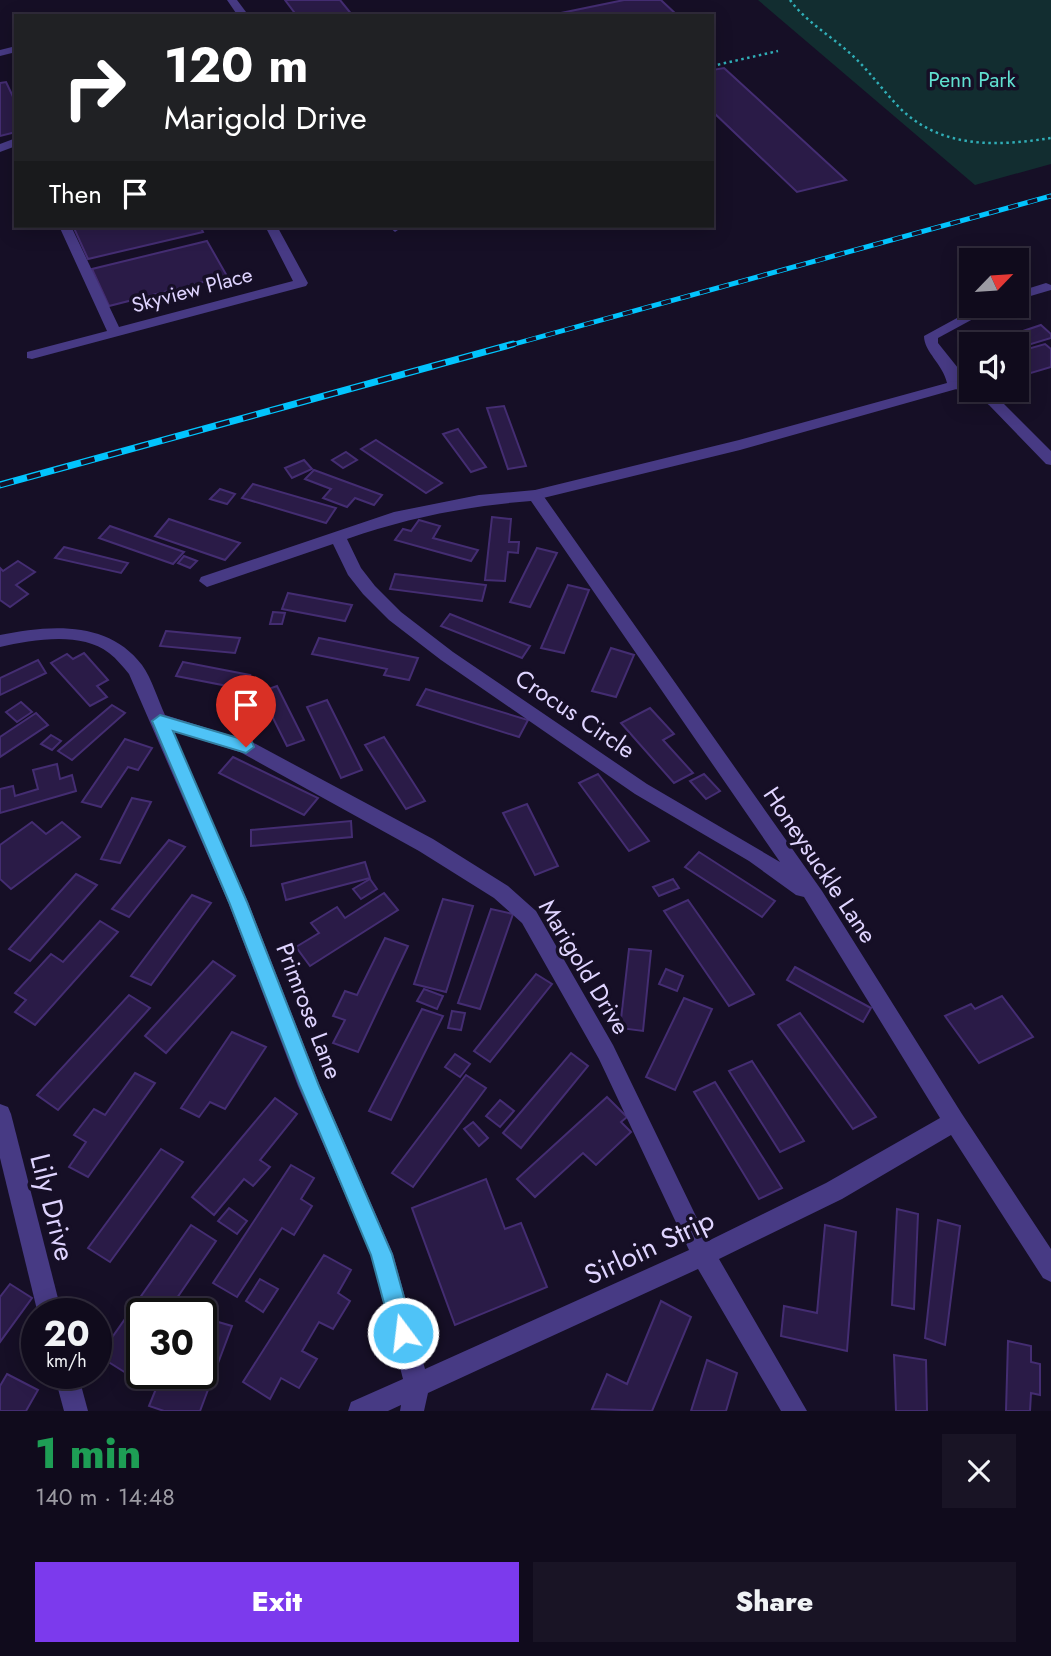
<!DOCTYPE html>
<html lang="en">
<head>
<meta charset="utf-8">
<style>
  :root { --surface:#100b1c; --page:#191425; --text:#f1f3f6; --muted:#9c9ba3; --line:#302b3b; --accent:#7c3aed }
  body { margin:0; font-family:Jost,sans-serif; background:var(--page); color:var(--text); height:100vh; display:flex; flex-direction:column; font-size:26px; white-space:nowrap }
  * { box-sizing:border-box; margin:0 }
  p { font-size:23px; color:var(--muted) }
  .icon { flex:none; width:38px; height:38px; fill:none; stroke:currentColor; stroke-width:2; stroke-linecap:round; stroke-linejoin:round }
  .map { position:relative; height:1411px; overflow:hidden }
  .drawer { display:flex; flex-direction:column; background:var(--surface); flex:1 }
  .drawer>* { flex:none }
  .banner { position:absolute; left:14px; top:14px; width:700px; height:214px; border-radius:0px; box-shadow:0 4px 18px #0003,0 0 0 2px var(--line); background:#202124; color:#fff; overflow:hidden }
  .needle { width:46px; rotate:65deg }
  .tools { position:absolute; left:959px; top:248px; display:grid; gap:14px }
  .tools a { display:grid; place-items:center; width:70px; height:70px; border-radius:0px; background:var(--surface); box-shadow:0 4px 18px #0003,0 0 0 2px var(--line); font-size:35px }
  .speed { position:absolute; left:21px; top:1298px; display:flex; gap:14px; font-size:35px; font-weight:700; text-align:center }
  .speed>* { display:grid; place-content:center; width:91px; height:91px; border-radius:50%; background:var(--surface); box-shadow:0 4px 18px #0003,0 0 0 2px var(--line); line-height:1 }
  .speed small { font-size:18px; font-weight:400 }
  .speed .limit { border:4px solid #111; border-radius:10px; background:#fff; color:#111 }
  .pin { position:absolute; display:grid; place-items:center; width:60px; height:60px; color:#fff; margin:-72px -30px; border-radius:50% 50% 50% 0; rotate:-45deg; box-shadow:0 0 7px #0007 }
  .pin .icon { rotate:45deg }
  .me { position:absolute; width:77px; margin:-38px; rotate:345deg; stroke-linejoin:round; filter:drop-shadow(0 0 5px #0008) }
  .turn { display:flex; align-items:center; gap:24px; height:147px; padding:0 35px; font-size:32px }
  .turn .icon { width:91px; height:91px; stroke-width:2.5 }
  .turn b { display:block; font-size:49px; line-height:60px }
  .then { display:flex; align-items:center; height:66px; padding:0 35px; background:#0003; gap:14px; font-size:26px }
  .round { display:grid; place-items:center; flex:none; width:74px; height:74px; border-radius:0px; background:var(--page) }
  .head { display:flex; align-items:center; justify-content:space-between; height:119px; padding:0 35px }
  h1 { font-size:42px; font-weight:800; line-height:52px; color:#1e9e55 }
  .primary-button { display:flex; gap:14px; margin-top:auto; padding:14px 35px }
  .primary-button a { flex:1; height:80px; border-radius:0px; background:var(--accent); color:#fff; font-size:28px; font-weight:800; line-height:80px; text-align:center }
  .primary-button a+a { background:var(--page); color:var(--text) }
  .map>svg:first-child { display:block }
</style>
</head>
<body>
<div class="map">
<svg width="1051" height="1411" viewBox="0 0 1051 1411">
  <rect width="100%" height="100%" fill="#160f26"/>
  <path fill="#122d30" d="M758,0H1051V164L975,185Z"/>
  <g fill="#2a1b47" stroke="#442d72" stroke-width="2">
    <path d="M285,0H340L353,16H297Z"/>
    <path d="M624,0H661L677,15L556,14Z"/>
    <path d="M724,68L846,180L797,192L712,111V70Z"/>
    <path d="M6,82L16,103V132L0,136V83Z"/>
    <path d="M73,226H200L203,232L88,259Z"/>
    <path d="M207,241L227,276L109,306L92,269Z"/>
    <path d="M1041,325L1051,334V338L1028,345L1014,334Z"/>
    <path d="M1045,344L1051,349V367L1031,373L1017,360V352Z"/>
    <path d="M504,406L526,466L508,469L487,408Z"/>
    <path d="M458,429L486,467L471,472L443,434Z"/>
    <path d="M376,440L442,483L426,493L361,449Z"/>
    <path d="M346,452L357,460L343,468L332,460Z"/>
    <path d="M304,460L312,469L292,478L285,468Z"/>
    <path d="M314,470L382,495L374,505L355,498L347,507L323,498L331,489L305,479Z"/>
    <path d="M253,484L336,508L326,523L242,498Z"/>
    <path d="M220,489L235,494L227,504L210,499Z"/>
    <path d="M492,517L511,519L509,542H519L518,553L508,552L505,581L485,580Z"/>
    <path d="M169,519L240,543L225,560L155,536Z"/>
    <path d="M419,520L440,526L433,538L478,550L471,561L395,540L403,529L411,531Z"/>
    <path d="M110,526L184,552L173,564L99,538Z"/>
    <path d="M64,547L128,563L121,573L55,558Z"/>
    <path d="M537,548L557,553L530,607L510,602Z"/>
    <path d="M184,556L197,561L190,568L178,563Z"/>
    <path d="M18,561L35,572L16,585L28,594L10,607L0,600V568L3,571Z"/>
    <path d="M395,574L486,585L482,601L390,589Z"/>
    <path d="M568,585L589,590L564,653L541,648Z"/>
    <path d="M288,593L352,605L345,621L282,609Z"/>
    <path d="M273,612L285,613L282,624H270Z"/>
    <path d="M450,614L530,646L522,658L441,626Z"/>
    <path d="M166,631L240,638L235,653L160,646Z"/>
    <path d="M319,638L418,658L409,680L384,675L387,669L312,654Z"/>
    <path d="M611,648L634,655L616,697L592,691Z"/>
    <path d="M84,653L108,680L97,686L107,697L90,706L51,663L67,654L73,659Z"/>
    <path d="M38,660L46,673L0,695V678Z"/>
    <path d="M183,662L250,675L243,689L176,676Z"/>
    <path d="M277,686L304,740L287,746L260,692Z"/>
    <path d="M426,689L528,720L519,737L417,705Z"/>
    <path d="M327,700L362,770L341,778L307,707Z"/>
    <path d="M21,702L32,712L17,722L6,712Z"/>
    <path d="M112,705L125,713L72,760L58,751Z"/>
    <path d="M650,708L674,734L663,740L693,773L674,783L621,723Z"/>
    <path d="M36,713L48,725L0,757V737Z"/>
    <path d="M51,735L61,741L52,750L41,744Z"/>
    <path d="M384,737L425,801L406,809L365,745Z"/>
    <path d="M125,739L152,748L138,770L128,767L101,807L82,802Z"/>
    <path d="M233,757L318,798L304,815L219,773Z"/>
    <path d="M57,764L60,779L72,775L76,791L0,813V789L13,786L15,796L38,789L33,770Z"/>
    <path d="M598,774L649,841L629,851L579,783Z"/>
    <path d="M704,774L720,791L706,799L690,781Z"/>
    <path d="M132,798L151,802L120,863L101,859Z"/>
    <path d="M527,804L558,866L535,875L503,813Z"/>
    <path d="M351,821L352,837L251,846V830Z"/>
    <path d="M32,822L46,834L62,822L80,837L11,889L0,879V845Z"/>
    <path d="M169,840L185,847L129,917L112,909Z"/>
    <path d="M699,852L775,901L762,917L685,867Z"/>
    <path d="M365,862L370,878L286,900L282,884Z"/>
    <path d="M76,874L97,885L30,961L9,949Z"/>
    <path d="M370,879L377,889L361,899L353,889Z"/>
    <path d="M673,879L679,888L659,896L653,887Z"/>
    <path d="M384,893L398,910L310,966L296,947L319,933L311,923L337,907L345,918Z"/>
    <path d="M192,895L211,903L151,985L131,976Z"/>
    <path d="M443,899L473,906L446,992L414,984Z"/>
    <path d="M688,900L754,994L729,1006L664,911Z"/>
    <path d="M491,909L513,914L480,1009L458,1003Z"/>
    <path d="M100,921L118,932L35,1025L15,1012L26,1000L15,993L51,954L63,962Z"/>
    <path d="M385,938L408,946L358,1052L333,1043L345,1020L333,1016L345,991L357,995Z"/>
    <path d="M629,949L651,951L643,1031L620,1028Z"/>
    <path d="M213,961L235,976L166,1053L145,1036Z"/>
    <path d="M795,967L871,1008L863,1022L787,980Z"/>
    <path d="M666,969L683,976L677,991L659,984Z"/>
    <path d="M536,974L552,984L490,1062L474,1051Z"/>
    <path d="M424,989L443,996L437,1009L417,1001Z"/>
    <path d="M129,995L150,1008L58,1110L37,1095Z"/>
    <path d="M1002,996L1033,1037L979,1063L945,1016L971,1004L975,1009Z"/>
    <path d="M684,998L712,1009L675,1090L646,1077Z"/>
    <path d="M422,1009L443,1016L391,1120L369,1111Z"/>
    <path d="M452,1011L465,1013L461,1030L448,1028Z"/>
    <path d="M800,1013L876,1117L853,1129L778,1025Z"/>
    <path d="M232,1032L266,1047L225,1109L210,1102L199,1117L181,1108Z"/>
    <path d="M571,1053L588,1066L521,1148L503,1133Z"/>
    <path d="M455,1054L470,1064L460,1077L445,1067Z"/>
    <path d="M752,1061L804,1141L780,1152L729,1071Z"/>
    <path d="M135,1073L155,1083L88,1177L69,1167L86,1142L74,1135L94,1109L105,1115Z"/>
    <path d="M466,1075L486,1088L413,1187L392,1173Z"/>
    <path d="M715,1082L782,1188L759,1199L694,1092Z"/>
    <path d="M607,1097L627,1117L621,1122L631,1132L596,1165L583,1153L535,1197L517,1179Z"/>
    <path d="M275,1098L297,1114L260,1160L270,1167L253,1186L244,1179L214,1215L192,1197Z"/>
    <path d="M500,1100L514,1111L500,1127L486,1116Z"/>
    <path d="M473,1122L488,1138L479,1146L464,1129Z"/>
    <path d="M161,1149L183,1162L110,1262L88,1248Z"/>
    <path d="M291,1165L314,1178L301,1199L312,1206L294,1235L282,1228L237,1297L213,1283Z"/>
    <path d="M486,1179L505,1229L521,1223L547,1287L455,1325L412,1208Z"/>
    <path d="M229,1208L247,1221L237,1234L218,1221Z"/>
    <path d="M897,1209L918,1214L914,1309L892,1305Z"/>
    <path d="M938,1220L960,1226L945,1345L925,1338Z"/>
    <path d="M191,1225L216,1241L166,1314H142V1350L126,1373L99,1356Z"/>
    <path d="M825,1225L856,1232L847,1351L781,1336L784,1306L817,1313Z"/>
    <path d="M324,1255L351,1270L338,1293L350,1301L333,1329L319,1322L302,1351L317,1359L299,1388L281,1378L270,1399L243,1382Z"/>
    <path d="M260,1279L278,1289L263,1312L246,1301Z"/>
    <path d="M10,1284L32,1298L0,1342V1297Z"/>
    <path d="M661,1301L691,1317L652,1411L592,1409L607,1374L627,1384Z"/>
    <path d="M201,1317L232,1326L200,1411H164L149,1406L162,1374H201Z"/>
    <path d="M1008,1341L1031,1346V1362L1040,1364V1395L1031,1393L1030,1411H1006Z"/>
    <path d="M894,1355L926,1360L927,1411H896Z"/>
    <path d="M707,1360L737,1373L726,1411H691Z"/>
    <path d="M7,1374L38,1390L26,1411H0V1386Z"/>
  </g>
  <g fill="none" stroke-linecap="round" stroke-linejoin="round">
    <g stroke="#30aeb7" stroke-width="2.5" stroke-dasharray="2.5 3.5" stroke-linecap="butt">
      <path d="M790,0C807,23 833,37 854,57C872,74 886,95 904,112C945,149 1000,146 1051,138"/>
      <path d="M712,66L778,51"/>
    </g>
    <g fill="#473a84" fill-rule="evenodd">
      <path d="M227,0H237L249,16H238Z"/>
      <path d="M16,46V52L0,56V50Z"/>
      <path d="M16,138V146L0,152V144Z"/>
      <path d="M59,226H71L119,327L293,281L265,226H277L308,283L306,286L32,359L27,358V352L107,331Z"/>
      <path d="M388,226H400L401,228L395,232Z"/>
      <path d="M1046,283L1051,285V290L1017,300V292Z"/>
      <path d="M979,306H997L938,338V343L958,368L962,385L960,388L740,450L535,500L527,495L535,490L739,440L947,383C943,364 924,352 924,336Z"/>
    </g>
    <g fill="#473a84" fill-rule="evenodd">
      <path d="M955,381L971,384V390H986L999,399L1051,451V465L1046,464L989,405L970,392L950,388V382Z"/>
      <path d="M535,490L540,491L822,891L962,1114L1051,1249V1282L1043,1278L951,1135L842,1199L719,1259L807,1411H781L698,1269L428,1393L424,1411H400L401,1405L388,1411H348L351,1402L403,1379L371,1255L298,1086L228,902L129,674C123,667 117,659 109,653C80,631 33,640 0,647V635C49,625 108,620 142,665C152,679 158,700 165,715L252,742L433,839L508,886L536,911L613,1045L708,1241L826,1183L940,1118L804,897L796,895L749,861L635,794L441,660L389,620L363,594L348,575L333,544L207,587L199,581L201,577L394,512L479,495ZM531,501L780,862L647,784L453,652L401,612L375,586L361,568L347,539C407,518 467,506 531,501ZM172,731L240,752L419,851L494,898L522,923L599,1059L689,1250L425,1369L393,1254L320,1086L248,902Z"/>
      <path d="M0,1104L8,1107L11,1114L62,1314H38L0,1158Z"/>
      <path d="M54,1374H78L88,1411H64Z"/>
    </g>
    <g stroke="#02c4fd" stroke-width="5">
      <path id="rail-far1" d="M507,346L1051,196"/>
    </g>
    <g stroke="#02c4fd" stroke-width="7">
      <path id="rail" d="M0,485L513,344"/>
    </g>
    <use href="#rail-far1" stroke="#160f26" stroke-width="3.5" stroke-dasharray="10" stroke-linecap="butt"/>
    <use href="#rail" stroke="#160f26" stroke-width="4.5" stroke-dasharray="14" stroke-linecap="butt"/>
  </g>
  <path fill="#4fc3f7" stroke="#337fa1" stroke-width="2" d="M160,715L252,742L254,747L246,753L173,731L247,902L319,1086L392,1254L414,1333L411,1341L403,1344L396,1341L392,1333L371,1255L300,1086L229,902L152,721Z"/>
  <g text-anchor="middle" stroke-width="7" stroke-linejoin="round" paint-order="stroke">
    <g font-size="21" fill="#60dfd0" stroke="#160f26">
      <text x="972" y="87">Penn Park</text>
    </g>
    <g font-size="21" fill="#dfd4ff" stroke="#160f26">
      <text transform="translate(192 290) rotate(-15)" y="7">Skyview Place</text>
    </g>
    <g font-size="24" fill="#dfd4ff" stroke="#160f26">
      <text transform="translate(575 714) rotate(34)" y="8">Crocus Circle</text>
      <text transform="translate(820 865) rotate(56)" y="8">Honeysuckle Lane</text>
      <text transform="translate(584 967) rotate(59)" y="8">Marigold Drive</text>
      <text transform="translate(309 1011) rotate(69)" y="8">Primrose Lane</text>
    </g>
    <g font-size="28" fill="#dfd4ff" stroke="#160f26">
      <text transform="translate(53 1207) rotate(76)" y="10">Lily Drive</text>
      <text transform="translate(649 1247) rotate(-25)" y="10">Sirloin Strip</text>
    </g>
  </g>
</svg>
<div class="tools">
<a><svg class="needle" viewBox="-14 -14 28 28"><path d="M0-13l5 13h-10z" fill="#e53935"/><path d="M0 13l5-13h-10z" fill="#9c9ba3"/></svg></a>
<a><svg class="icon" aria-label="sound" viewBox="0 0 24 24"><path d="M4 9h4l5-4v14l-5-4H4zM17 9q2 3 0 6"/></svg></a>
</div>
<div class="speed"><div>20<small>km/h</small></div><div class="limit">30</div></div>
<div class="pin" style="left:246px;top:747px;background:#d93025"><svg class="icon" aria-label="arrive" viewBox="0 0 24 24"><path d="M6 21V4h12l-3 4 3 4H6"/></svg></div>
<svg class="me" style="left:403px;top:1333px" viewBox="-20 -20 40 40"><circle r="17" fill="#4fc3f7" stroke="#fff" stroke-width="3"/><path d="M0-11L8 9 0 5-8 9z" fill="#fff"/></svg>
<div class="banner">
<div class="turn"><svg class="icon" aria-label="right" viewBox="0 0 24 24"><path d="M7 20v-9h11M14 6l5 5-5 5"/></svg><div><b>120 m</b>Marigold Drive</div></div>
<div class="then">Then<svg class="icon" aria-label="arrive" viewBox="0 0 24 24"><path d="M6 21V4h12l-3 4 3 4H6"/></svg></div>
</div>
</div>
<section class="drawer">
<div class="head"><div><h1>1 min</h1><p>140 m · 14:48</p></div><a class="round"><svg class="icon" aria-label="close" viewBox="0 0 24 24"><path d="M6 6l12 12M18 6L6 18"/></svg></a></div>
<div class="primary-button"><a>Exit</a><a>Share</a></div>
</section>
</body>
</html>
